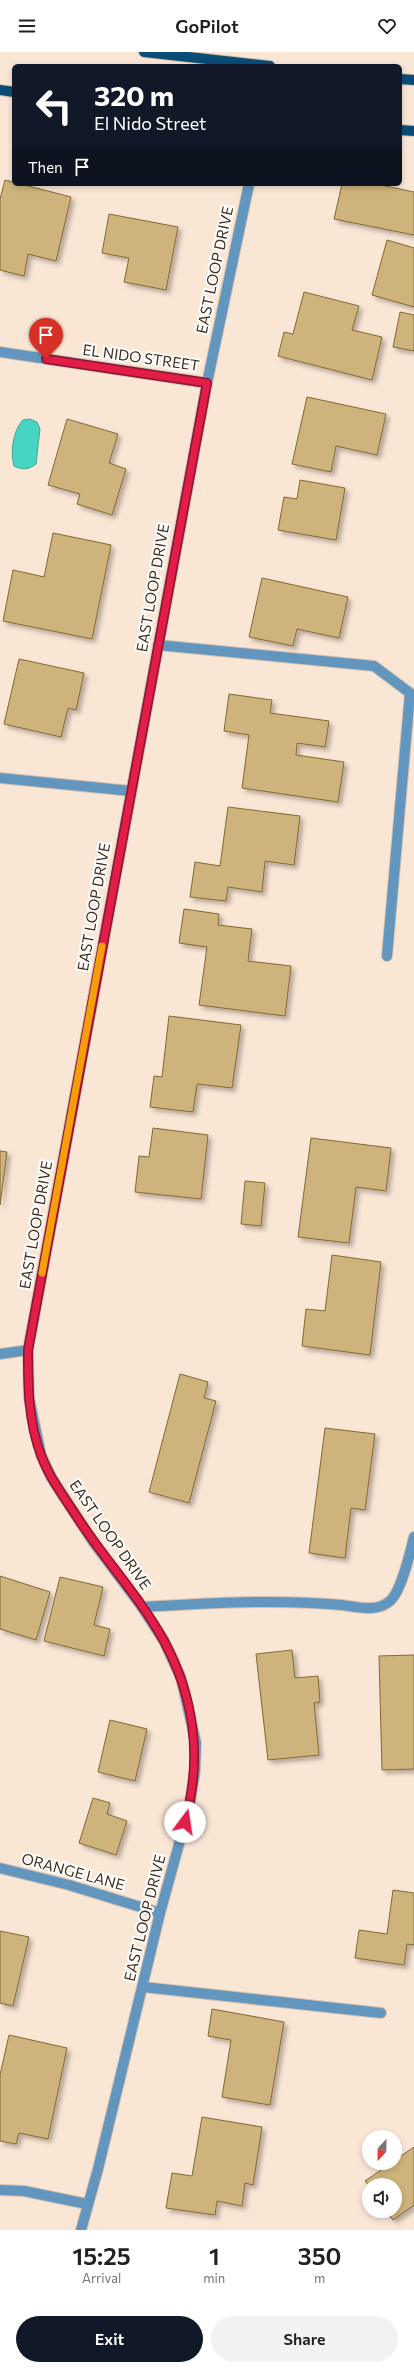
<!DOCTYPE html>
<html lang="en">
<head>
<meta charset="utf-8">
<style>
  :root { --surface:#fff; --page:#f2f2f2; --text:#202124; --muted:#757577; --accent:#111827 }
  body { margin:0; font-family:Commissioner,sans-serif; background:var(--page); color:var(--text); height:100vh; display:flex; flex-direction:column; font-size:15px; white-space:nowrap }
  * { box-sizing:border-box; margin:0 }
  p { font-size:13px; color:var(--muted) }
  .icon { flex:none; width:22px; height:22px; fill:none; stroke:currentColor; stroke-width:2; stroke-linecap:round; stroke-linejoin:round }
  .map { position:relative; height:2178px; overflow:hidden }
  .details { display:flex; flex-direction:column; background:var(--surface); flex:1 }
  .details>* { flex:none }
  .top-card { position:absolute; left:12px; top:12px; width:390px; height:122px; border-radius:6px; box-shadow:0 2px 6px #0003; background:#111827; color:#fff; overflow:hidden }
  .needle { width:26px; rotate:202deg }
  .buttons { position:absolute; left:362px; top:2078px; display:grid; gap:8px }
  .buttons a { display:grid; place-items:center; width:40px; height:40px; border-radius:50%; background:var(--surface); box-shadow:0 2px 6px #0003; font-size:20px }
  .pin { position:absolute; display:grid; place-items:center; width:34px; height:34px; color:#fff; margin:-41px -17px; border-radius:50% 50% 50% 0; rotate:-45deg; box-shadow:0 0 4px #0007 }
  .pin .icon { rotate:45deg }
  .me { position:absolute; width:44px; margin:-22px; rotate:14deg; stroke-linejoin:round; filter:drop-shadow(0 0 3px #0008) }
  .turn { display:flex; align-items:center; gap:14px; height:84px; padding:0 16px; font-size:18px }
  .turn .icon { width:52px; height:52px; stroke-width:2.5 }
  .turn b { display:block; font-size:28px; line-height:34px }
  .then { display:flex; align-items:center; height:38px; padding:0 16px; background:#0003; gap:8px; font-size:15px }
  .eta { display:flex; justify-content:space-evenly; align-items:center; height:68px; text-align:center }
  .eta b { font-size:24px; font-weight:600; line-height:28px }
  .action { display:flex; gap:8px; margin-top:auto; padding:8px 16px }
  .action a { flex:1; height:46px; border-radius:24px; background:var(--accent); color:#fff; font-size:16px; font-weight:600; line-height:46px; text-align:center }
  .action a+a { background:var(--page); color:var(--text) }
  header { display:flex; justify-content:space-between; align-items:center; height:52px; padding:0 16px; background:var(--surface); font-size:18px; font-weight:600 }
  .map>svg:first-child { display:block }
</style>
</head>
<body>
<header><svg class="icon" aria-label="menu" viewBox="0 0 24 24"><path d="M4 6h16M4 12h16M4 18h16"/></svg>GoPilot<svg class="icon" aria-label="heart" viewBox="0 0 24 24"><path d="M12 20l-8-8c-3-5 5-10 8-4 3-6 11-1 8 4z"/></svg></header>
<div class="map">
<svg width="414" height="2178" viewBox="0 0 414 2178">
  <defs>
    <filter id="shadow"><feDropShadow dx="3.5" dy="3.5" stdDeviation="2" flood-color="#0004"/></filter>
  </defs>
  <rect width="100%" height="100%" fill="#fae6d5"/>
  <path fill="#47d5c3" stroke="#46a492" d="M30,367L37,370L40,377L36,412C28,418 23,418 14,414C10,400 13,378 23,368Z"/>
  <g fill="#cfb37c" stroke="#836932" filter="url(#shadow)">
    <path d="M5,128L71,145L56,209L28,202L24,224L0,218V147Z"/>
    <path d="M342,132H376L414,140V183L334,167Z"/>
    <path d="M109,162L178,175L166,238L124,230L129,206L102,201Z"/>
    <path d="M387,188L414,196V255L372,243Z"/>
    <path d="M304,240L359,254L352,278L382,285L372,328L278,304L284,280L293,282Z"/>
    <path d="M400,260L414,263V299L393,295Z"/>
    <path d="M307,345L386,362L377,403L336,394L331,420L292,412Z"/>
    <path d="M67,367L118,382L109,411L126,417L112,463L77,452L80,442L48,433Z"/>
    <path d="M300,428L345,436L336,488L278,478L284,445L297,447Z"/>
    <path d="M53,481L111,493L92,587L3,569L13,518L44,525Z"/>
    <path d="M262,526L348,545L339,586L297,577L293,594L249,585Z"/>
    <path d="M19,607L84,621L76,658L68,656L61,685L4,672Z"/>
    <path d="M229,642L272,648L270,661L329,669L325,695L297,691L296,703L344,710L338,750L242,736L249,683L224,679Z"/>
    <path d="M228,755L300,764L294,813L265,809L262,840L228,835L226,849L190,845L195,810L220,814Z"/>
    <path d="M184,857L219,862L218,873L252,877L248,909L291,914L285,964L199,953L207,895L179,891Z"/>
    <path d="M169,964L241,973L232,1036L197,1032L193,1060L150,1055L154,1024L162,1025Z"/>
    <path d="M153,1076L208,1083L201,1147L135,1140L139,1104L149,1105Z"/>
    <path d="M311,1086L391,1096L386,1139L356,1135L349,1191L298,1185Z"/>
    <path d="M0,1099L7,1100L0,1153Z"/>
    <path d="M245,1129L265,1131L261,1174L241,1172Z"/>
    <path d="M332,1203L381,1210L370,1303L302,1294L306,1257L325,1259Z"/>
    <path d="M180,1322L208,1330L204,1346L216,1349L189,1451L149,1440Z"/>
    <path d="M325,1376L375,1382L365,1458L351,1456L345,1506L309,1501Z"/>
    <path d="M0,1524L50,1540L36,1588L0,1577Z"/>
    <path d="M60,1525L103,1535L94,1573L110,1577L104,1604L44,1589Z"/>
    <path d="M292,1598L295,1626L318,1624L320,1650L314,1651L319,1703L268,1708L256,1602Z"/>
    <path d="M414,1603V1717L382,1718L379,1604Z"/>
    <path d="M110,1668L147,1677L135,1729L98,1720Z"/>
    <path d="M93,1746L110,1751L107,1762L127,1769L116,1803L79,1791Z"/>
    <path d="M393,1838L414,1841V1893L407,1892L404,1913L355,1906L359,1878L387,1882Z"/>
    <path d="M0,1879L29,1885L13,1954L0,1951Z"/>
    <path d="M212,1957L284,1970L270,2053L222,2045L231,1988L208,1984Z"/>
    <path d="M9,1983L67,1996L48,2087L19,2081L16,2092L0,2089V2023Z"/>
    <path d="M202,2065L262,2075L253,2133L245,2131L242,2154L217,2149L215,2163L166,2156L172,2121L192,2124Z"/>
    <path d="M414,2095V2153L393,2168L386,2159H395V2133L369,2134L365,2129L391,2111H395V2108Z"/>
  </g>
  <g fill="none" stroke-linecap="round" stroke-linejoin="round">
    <g stroke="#d5c2b0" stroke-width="12">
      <g id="minor">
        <path d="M0,300L207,331"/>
        <path d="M158,593L374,614L410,641L387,904"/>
        <path d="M0,726L131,739"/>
        <path d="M0,1302L28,1298"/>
        <path d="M142,1555C209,1551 275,1547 342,1553C358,1555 378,1561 391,1548C402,1537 410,1501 414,1485"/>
        <path d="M0,1816L69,1833L160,1861"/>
        <path d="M143,1935L381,1961"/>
        <path d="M0,2138L24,2139L87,2152"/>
        <path d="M81,2178L98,2117L160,1861L189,1756L195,1719L196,1691L181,1626L164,1589L142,1555L94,1491L51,1425L41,1403L29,1346L28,1298L207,331L249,132"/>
      </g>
    </g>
    <g stroke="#d5c2b0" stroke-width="12">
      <g id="major">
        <path d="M144,0L270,14"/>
        <path d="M400,27L414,28"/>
        <path d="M0,38L14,40"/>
        <path d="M400,78L414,79"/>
      </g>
    </g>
    <use href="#minor" stroke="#6396bf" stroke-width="10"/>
    <use href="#major" stroke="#0a4c76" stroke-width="10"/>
  </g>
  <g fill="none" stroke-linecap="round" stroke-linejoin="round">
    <g stroke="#92132f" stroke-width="10">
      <path id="route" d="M46,307L207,331L28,1298C28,1333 28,1369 41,1403C49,1425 64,1445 77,1465C104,1507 140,1545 164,1589C195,1646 202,1708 185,1770"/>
    </g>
    <use href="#route" stroke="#e11d48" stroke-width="7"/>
    <path stroke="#f59e0b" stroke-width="7" d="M42,1221L102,894"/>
  </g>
  <g text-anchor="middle" stroke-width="4" stroke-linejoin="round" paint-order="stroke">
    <g font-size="15" fill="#43301e" stroke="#fff">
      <text transform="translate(215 218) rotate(-78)" y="5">EAST LOOP DRIVE</text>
      <text transform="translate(141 306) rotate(8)" y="5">EL NIDO STREET</text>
      <text transform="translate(153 536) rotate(-80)" y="5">EAST LOOP DRIVE</text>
      <text transform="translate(94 855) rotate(-80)" y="5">EAST LOOP DRIVE</text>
      <text transform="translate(36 1173) rotate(-80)" y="5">EAST LOOP DRIVE</text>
      <text transform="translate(110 1483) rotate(55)" y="5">EAST LOOP DRIVE</text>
      <text transform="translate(73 1820) rotate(15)" y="5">ORANGE LANE</text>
      <text transform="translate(145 1866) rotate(-76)" y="5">EAST LOOP DRIVE</text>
    </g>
  </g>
</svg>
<div class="buttons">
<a><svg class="needle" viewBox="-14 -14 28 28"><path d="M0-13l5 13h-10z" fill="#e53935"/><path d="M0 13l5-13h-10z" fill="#757577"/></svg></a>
<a><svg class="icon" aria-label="sound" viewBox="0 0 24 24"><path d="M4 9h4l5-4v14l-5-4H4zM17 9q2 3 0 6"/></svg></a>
</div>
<div class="pin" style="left:46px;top:307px;background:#d93025"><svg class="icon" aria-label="arrive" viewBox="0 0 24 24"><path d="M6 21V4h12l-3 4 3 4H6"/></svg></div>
<svg class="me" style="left:185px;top:1770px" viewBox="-20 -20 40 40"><circle r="19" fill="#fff"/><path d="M0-13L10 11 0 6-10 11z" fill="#e11d48"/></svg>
<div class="top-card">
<div class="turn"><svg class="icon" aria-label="left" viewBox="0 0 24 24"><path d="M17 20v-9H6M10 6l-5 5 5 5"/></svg><div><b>320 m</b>El Nido Street</div></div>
<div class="then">Then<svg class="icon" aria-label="arrive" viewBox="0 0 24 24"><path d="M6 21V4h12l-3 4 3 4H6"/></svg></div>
</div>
</div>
<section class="details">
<div class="eta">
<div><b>15:25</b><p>Arrival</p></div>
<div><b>1</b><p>min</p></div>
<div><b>350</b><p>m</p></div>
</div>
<div class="action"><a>Exit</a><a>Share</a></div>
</section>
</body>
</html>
